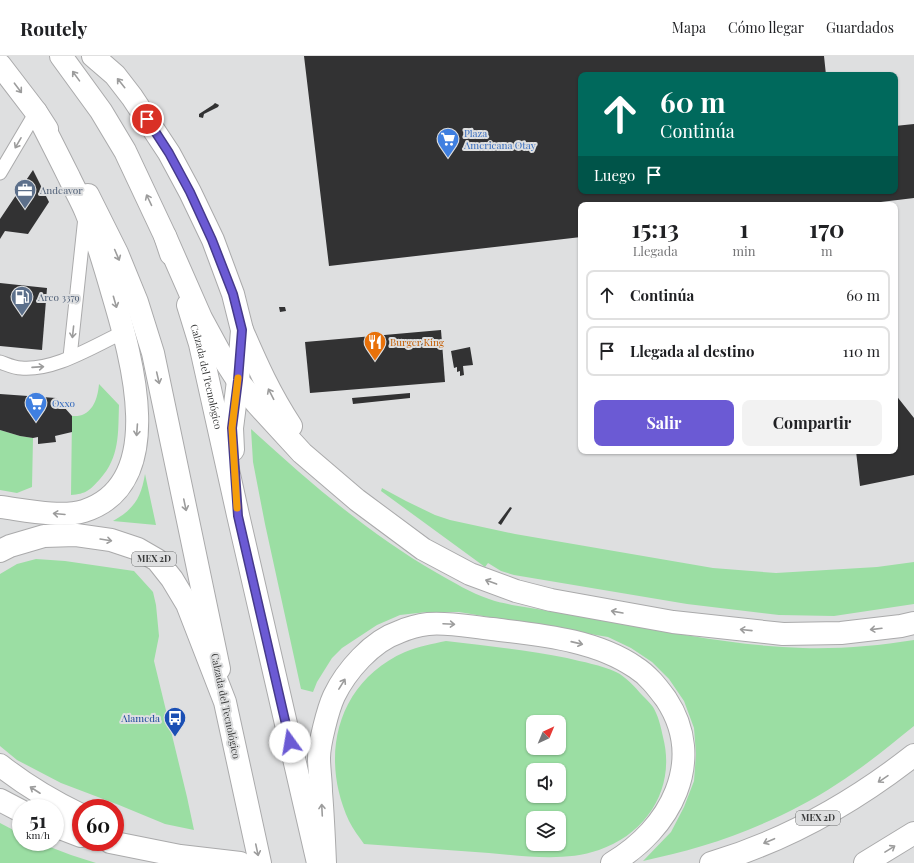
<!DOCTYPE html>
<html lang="es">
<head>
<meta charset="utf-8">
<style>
  :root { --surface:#fff; --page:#f2f2f2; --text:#202124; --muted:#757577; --line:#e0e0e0; --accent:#6b5ad4 }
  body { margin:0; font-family:"Playfair Display",serif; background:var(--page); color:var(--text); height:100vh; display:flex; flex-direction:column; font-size:15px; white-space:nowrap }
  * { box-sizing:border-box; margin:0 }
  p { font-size:13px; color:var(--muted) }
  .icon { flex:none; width:22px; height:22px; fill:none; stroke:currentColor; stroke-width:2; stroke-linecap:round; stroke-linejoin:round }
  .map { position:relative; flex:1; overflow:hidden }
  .details { position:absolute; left:578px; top:146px; width:320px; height:252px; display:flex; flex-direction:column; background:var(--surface); border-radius:8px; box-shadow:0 1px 3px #0004 }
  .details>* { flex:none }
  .hud { position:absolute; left:578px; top:16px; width:320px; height:122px; border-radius:8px; box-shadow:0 1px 3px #0004; background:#00695c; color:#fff; overflow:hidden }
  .needle { width:26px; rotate:44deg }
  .buttons { position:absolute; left:526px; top:659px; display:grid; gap:8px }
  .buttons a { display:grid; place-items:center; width:40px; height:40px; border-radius:8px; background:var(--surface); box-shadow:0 1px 3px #0004; font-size:20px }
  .speed { position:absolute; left:12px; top:743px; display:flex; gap:8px; font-size:20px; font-weight:700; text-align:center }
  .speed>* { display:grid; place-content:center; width:52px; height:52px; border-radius:50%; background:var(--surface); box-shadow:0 1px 3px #0004; line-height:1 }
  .speed small { font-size:10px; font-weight:400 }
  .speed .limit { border:6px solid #d22; background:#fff; color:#111 }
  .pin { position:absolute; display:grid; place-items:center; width:34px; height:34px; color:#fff; margin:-17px; border:2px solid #fff; border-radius:50%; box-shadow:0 1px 4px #0007 }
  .me { position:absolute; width:44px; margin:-22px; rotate:347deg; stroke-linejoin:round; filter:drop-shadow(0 0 3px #0008) }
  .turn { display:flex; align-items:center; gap:14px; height:84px; padding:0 16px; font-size:18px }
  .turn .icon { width:52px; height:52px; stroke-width:2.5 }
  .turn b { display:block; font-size:28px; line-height:34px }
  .then { display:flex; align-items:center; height:38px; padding:0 16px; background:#0003; gap:8px; font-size:15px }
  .eta { display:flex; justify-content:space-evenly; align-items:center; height:68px; text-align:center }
  .eta b { font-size:24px; font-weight:700; line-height:28px }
  .primary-button { display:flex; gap:8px; margin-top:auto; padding:8px 16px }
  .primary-button a { flex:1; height:46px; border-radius:8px; background:var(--accent); color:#fff; font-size:16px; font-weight:700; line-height:46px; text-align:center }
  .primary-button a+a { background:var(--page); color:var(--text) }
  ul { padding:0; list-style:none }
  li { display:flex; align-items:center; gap:12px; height:50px; margin:0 8px 6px; padding:0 8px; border:2px solid var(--line); border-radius:8px }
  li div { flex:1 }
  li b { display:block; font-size:15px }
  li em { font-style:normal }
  header { display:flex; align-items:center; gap:24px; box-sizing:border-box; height:56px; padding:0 20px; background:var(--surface); border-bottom:1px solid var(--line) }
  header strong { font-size:19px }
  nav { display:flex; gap:22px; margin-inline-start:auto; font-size:14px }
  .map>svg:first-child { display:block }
</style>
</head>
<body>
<header>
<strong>Routely</strong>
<nav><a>Mapa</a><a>Cómo llegar</a><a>Guardados</a></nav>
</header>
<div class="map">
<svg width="914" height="807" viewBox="0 0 914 807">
  <rect width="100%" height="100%" fill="#dedfe0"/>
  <g fill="#9bdea3" fill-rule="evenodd">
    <path d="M99,328L119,349C118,377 120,401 100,423C90,434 86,438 71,439L72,360C75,360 80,360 82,359C95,354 98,339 99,328Z"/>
    <path d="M251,373C309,426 369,478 437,517C453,526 471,537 489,543C496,546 505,547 512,549C547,555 582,560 617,567C678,578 740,590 803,592C840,593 877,590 914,584V670C889,690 864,711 837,728C796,755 748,776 702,790C683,796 663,800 643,805L671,776L684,751L694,725L696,698L694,672L684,645L669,623L652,606L631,592L608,581L459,556H427L400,559L377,569L342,592L332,602L317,626L313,636L301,633L265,468L253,406Z"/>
    <path d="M0,374L20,380L33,382L32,431L17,437L0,434Z"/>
    <path d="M145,418L156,469L113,465C134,453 141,442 145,418Z"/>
    <path d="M382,432L406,445L435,459L450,464L515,478L713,512L776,517L877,511L914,506V548L834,560L779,559L687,548L514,519L501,515L488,507L485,511L381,435Z"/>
    <path d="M36,503L65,505L134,515L153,536L156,549L159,580L154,605L187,741L194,774L165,768L119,749L61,727L17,704L0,690V518L17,508Z"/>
    <path d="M446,585C487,590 527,594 567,602C583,606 601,609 616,616C625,620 635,631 642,639C646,643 650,647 653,651C658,659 661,671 663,681C676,731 648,777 599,794C564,806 525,800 489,797C447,794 406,791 364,788C359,781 353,773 349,765C319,700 337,626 405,596C419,590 432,588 446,585ZM533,666H559V692H533ZM533,714H559V740H533ZM533,762H559V788H533Z"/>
    <path d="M0,767L21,778V786H37L71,799L96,807H0Z"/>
  </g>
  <g fill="#323233">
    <path d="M304,0H824L826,19H581V135H895V70L914,68V142L856,149H581V181L329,210Z"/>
    <path d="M215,47L219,49L218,51L204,58L203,62L199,61V58L213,49Z"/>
    <path d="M33,114L49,146L28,178L5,175L0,183V163Z"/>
    <path d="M0,227L47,232L42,294L0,290Z"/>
    <path d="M279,251H285L286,255L280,256Z"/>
    <path d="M441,274L445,326L310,337L305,286Z"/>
    <path d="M470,291L473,309L463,310L464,319L460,320V315L457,316V311L454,312L451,295Z"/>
    <path d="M410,337V342L353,348L352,342Z"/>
    <path d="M0,338L56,342L72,360V376L55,380L56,386L38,388V381L33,382L20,380L0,374Z"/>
    <path d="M895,338L914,362V419L860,430L856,395H895Z"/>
    <path d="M510,451L512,452L501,469L498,467Z"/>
  </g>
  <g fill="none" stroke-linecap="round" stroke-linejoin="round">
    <g stroke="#aaaaab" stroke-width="15">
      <g id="service">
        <path d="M0,117L36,56"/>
        <path d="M70,301L85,161"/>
        <path d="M0,306C6,308 14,312 21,312C55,315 93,290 124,276"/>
      </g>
    </g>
    <g stroke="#aaaaab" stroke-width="24">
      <g id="primary">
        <path d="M61,0L101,55L125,95L165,180L171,198"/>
        <path d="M93,0L115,19L132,41L169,97L190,136L213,184L233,238L242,274L238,325L232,372L233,394"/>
        <path d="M0,9L36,56L47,73"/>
        <path d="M88,139L117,197L137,246L153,297L219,613"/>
        <path id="s1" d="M188,249L200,288L238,459L318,807"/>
      </g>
    </g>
    <g stroke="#aaaaab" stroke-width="24">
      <g id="trunk">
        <path d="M165,180L201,262L220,297L238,325L257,348L302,397L357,444L423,493L470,518L516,535L551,544L673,566L783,578L841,577L901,570L914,567"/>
        <path d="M242,274C257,309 270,338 291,370"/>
        <path d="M0,451C24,454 61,462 84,455C169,428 131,300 113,239C105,211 97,183 86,156C81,144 74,132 69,121C58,99 47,77 36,56"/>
        <path d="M0,495L10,490L44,480L76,479L111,484L138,493L157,504L172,523L187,548L225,646L260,807"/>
        <path d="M0,709C25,729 52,745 81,759"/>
        <path d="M0,744L21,755"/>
        <path d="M55,770L81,780"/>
        <path d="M110,786L180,800L240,807"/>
        <path d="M325,807C324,783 323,760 321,736C321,725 319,713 319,702C319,688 328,653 334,640C346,615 372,585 399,576C408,572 419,569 428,568C449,566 471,571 492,573C539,579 594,583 635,611C648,619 657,631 666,643C707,705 670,773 612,807"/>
        <path d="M711,807C785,785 854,746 914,699"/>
        <path d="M865,807L914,777"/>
      </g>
    </g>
    <use href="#service" stroke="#fff" stroke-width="13"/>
    <use href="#primary" stroke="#fff" stroke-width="22"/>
    <use href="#trunk" stroke="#fff" stroke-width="22"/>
  </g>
  <defs><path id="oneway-shaft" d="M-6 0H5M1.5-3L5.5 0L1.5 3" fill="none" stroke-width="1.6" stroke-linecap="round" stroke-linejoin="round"/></defs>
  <g stroke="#9c9c9c">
    <use href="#oneway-shaft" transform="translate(76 20) rotate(-126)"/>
    <use href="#oneway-shaft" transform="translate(121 27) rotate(-129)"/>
    <use href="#oneway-shaft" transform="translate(18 32) rotate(53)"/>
    <use href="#oneway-shaft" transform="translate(18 87) rotate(120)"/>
    <use href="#oneway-shaft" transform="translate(149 144) rotate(-115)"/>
    <use href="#oneway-shaft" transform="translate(117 199) rotate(67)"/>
    <use href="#oneway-shaft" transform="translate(115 246) rotate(74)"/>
    <use href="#oneway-shaft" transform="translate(73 276) rotate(96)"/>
    <use href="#oneway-shaft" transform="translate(38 311) rotate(-4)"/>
    <use href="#oneway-shaft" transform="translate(158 322) rotate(77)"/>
    <use href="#oneway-shaft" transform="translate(271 338) rotate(-117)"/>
    <use href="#oneway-shaft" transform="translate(137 374) rotate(94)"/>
    <use href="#oneway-shaft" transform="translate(185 449) rotate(78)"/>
    <use href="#oneway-shaft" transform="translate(59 458) rotate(-175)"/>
    <use href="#oneway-shaft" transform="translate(106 484) rotate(9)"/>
    <use href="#oneway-shaft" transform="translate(491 526) rotate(-160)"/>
    <use href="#oneway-shaft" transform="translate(617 556) rotate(-170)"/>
    <use href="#oneway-shaft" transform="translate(449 568) rotate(3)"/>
    <use href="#oneway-shaft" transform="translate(876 573) rotate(173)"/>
    <use href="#oneway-shaft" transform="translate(746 574) rotate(-174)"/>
    <use href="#oneway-shaft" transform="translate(577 587) rotate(13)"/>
    <use href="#oneway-shaft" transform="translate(342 628) rotate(-58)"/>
    <use href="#oneway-shaft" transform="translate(883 723) rotate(146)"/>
    <use href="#oneway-shaft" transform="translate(35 734) rotate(-147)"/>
    <use href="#oneway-shaft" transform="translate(322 754) rotate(-93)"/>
    <use href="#oneway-shaft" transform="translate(769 785) rotate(157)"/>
    <use href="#oneway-shaft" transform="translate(890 793) rotate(-32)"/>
    <use href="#oneway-shaft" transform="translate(257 794) rotate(78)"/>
  </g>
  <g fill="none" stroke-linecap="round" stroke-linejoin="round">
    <g stroke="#463a8a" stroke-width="10">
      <path id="route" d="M147,63L169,97L190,136L212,184L233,238L242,274L238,324L232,372L238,460L290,686"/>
    </g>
    <use href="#route" stroke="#6b5ad4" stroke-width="7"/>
    <path stroke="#f59e0b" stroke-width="7" d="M237,452L232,372L238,322"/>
  </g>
  <defs>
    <g id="supermarket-pin" transform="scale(1.15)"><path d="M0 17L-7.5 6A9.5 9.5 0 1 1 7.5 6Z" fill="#3f7fe0" stroke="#dedfe0"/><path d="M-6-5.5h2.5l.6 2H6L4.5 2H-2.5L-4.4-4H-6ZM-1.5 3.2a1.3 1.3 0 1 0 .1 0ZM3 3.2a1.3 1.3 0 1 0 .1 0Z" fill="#fff"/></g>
    <g id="office-pin" transform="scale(1.15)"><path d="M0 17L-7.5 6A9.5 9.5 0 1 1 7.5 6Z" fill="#5c6f8a" stroke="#dedfe0"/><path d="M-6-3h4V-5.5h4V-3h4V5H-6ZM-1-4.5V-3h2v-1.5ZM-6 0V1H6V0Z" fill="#fff"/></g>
    <g id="fuel-pin" transform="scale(1.15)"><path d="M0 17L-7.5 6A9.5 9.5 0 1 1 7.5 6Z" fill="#5c6f8a" stroke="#dedfe0"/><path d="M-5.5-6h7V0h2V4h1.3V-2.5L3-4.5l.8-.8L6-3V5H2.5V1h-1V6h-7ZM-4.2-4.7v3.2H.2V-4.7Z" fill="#fff"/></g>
    <g id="restaurant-pin" transform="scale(1.15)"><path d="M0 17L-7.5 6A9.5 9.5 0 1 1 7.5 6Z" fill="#e8710a" stroke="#dedfe0"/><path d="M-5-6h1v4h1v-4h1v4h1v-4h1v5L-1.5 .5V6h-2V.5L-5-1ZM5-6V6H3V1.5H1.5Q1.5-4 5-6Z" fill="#fff"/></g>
    <g id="bus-pin" transform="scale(1.15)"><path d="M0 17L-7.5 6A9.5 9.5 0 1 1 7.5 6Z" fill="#1a4fb4" stroke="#dedfe0"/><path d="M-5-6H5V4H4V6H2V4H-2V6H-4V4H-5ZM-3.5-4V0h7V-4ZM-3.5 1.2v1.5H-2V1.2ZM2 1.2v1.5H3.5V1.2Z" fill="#fff"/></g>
  </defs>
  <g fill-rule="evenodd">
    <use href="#supermarket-pin" x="448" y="83"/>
    <use href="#office-pin" x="25" y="134"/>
    <use href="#fuel-pin" x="22" y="241"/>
    <use href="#restaurant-pin" x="375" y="286"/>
    <use href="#supermarket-pin" x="36" y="347"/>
    <use href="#bus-pin" x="175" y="662"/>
  </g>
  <g text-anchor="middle" stroke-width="4" stroke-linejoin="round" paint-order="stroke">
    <g fill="#dedfe0" stroke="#6a6c6c" stroke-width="1">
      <rect x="132" y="496" width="44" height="14" rx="3"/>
      <rect x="796" y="755" width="44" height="14" rx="3"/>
    </g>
    <g font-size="9" font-weight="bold" fill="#393a3a">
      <text x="154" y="506">MEX 2D</text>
      <text x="818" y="765">MEX 2D</text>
    </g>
    <g font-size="10" fill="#366cbe" stroke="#dedfe0" text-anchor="start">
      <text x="464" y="81">Plaza<tspan x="464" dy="12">Americana Otay</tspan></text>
      <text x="52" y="351">Oxxo</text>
    </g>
    <g font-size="10" fill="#4e5e75" stroke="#dedfe0" text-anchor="start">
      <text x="40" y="138">Andeavor</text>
      <text x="38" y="245">Arco 3379</text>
    </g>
    <g font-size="10" fill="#c56008" stroke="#dedfe0" text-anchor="start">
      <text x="390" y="290">Burger King</text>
    </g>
    <g font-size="10" fill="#393a3a" stroke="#dedfe0">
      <text dy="4" stroke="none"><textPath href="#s1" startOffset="74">Calzada del Tecnológico</textPath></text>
      <text transform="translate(226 650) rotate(78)" y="4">Calzada del Tecnológico</text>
    </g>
    <g font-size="10" fill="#164399" stroke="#dedfe0" text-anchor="end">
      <text x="160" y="666">Alameda</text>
    </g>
  </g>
</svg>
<div class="buttons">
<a><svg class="needle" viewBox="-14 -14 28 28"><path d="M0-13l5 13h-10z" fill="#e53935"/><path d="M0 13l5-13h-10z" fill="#757577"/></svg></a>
<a><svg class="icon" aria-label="sound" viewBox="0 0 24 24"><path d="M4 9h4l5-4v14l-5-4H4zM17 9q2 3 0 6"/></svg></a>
<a><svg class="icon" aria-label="layers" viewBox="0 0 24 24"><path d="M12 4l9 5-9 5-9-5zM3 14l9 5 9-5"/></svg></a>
</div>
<div class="speed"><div>51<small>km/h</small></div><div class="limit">60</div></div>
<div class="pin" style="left:147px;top:63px;background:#d93025"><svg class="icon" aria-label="arrive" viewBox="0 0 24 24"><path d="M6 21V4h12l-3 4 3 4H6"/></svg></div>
<svg class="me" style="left:290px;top:686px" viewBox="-20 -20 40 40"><circle r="19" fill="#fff"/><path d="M0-13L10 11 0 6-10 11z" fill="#6b5ad4"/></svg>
<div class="hud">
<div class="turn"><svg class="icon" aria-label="ahead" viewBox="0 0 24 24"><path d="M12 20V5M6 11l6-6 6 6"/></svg><div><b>60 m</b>Continúa</div></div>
<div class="then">Luego<svg class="icon" aria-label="arrive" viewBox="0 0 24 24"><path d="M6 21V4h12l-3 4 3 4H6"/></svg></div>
</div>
<section class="details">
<div class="eta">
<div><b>15:13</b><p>Llegada</p></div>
<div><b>1</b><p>min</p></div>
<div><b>170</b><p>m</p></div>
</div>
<ul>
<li><svg class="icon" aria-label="ahead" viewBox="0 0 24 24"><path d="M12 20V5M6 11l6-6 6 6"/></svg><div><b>Continúa</b></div><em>60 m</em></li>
<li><svg class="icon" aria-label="arrive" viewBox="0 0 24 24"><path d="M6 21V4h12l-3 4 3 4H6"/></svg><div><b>Llegada al destino</b></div><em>110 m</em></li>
</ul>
<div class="primary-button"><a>Salir</a><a>Compartir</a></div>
</section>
</div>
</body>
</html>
